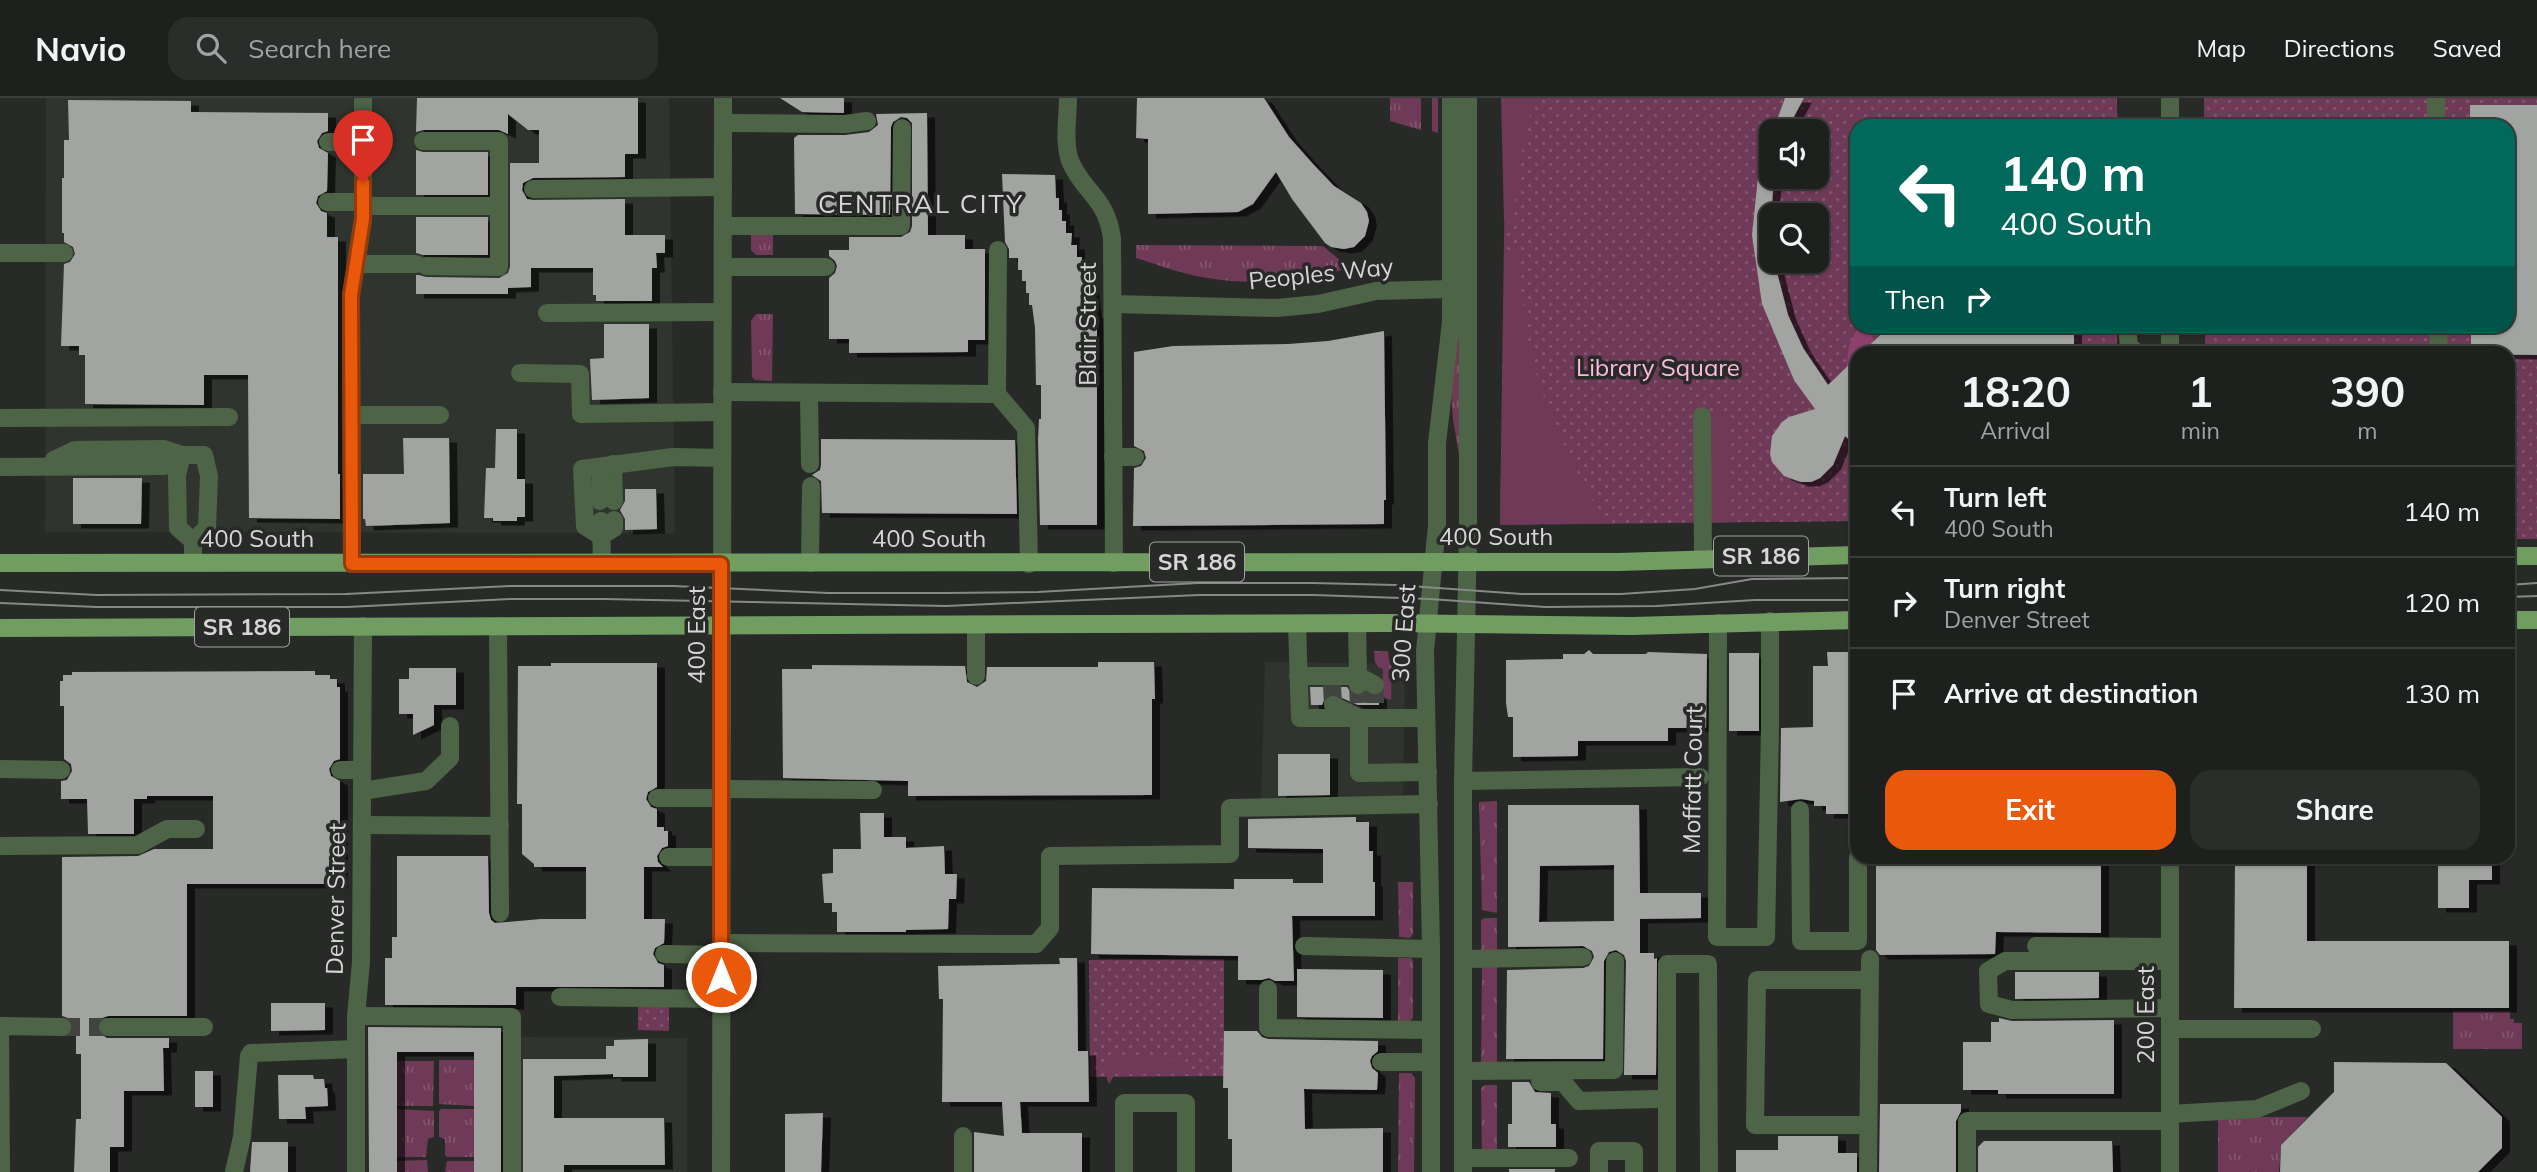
<!DOCTYPE html>
<html lang="en">
<head>
<meta charset="utf-8">
<style>
  :root { --surface:#1e201e; --page:#2b2d2b; --text:#f1f3f6; --muted:#a1a3a4; --line:#3c3e3c; --accent:#ea580c }
  body { margin:0; font-family:Mulish,sans-serif; background:var(--page); color:var(--text); height:100vh; display:flex; flex-direction:column; font-size:26px; white-space:nowrap }
  * { box-sizing:border-box; margin:0 }
  p { font-size:23px; color:var(--muted) }
  .icon { flex:none; width:38px; height:38px; fill:none; stroke:currentColor; stroke-width:2; stroke-linecap:round; stroke-linejoin:round }
  .map { position:relative; flex:1; overflow:hidden }
  .panel { position:absolute; left:1850px; top:248px; width:665px; height:518px; display:flex; flex-direction:column; background:var(--surface); border-radius:21px; box-shadow:0 2px 5px #0004,0 0 0 2px var(--line) }
  .panel>* { flex:none }
  .top-card { position:absolute; left:1850px; top:21px; width:665px; height:214px; border-radius:21px; box-shadow:0 2px 5px #0004,0 0 0 2px var(--line); background:#00695c; color:#fff; overflow:hidden }
  .controls { position:absolute; left:1759px; top:21px; display:grid; gap:14px }
  .controls a { display:grid; place-items:center; width:70px; height:70px; border-radius:14px; background:var(--surface); box-shadow:0 2px 5px #0004,0 0 0 2px var(--line); font-size:35px }
  .pin { position:absolute; display:grid; place-items:center; width:60px; height:60px; color:#fff; margin:-72px -30px; border-radius:50% 50% 50% 0; rotate:-45deg; box-shadow:0 0 7px #0007 }
  .pin .icon { rotate:45deg }
  .me { position:absolute; width:77px; margin:-38px; rotate:0deg; stroke-linejoin:round; filter:drop-shadow(0 0 5px #0008) }
  .turn { display:flex; align-items:center; gap:24px; height:147px; padding:0 35px; font-size:32px }
  .turn .icon { width:91px; height:91px; stroke-width:2.5 }
  .turn b { display:block; font-size:49px; line-height:60px }
  .then { display:flex; align-items:center; height:66px; padding:0 35px; background:#0003; gap:14px; font-size:26px }
  .eta { display:flex; justify-content:space-evenly; align-items:center; height:119px; text-align:center }
  .eta b { font-size:42px; font-weight:700; line-height:49px }
  .button { display:flex; gap:14px; margin-top:auto; padding:14px 35px }
  .button a { flex:1; height:80px; border-radius:21px; background:var(--accent); color:#fff; font-size:28px; font-weight:700; line-height:80px; text-align:center }
  .button a+a { background:var(--page); color:var(--text) }
  ul { padding:0; list-style:none }
  li { display:flex; align-items:center; gap:21px; height:91px; padding:0 35px; border-top:2px solid var(--line) }
  li div { flex:1 }
  li b { display:block; font-size:26px }
  li em { font-style:normal }
  header { display:flex; align-items:center; gap:42px; box-sizing:border-box; height:98px; padding:0 35px; background:var(--surface); border-bottom:2px solid var(--line) }
  header strong { font-size:33px }
  nav { display:flex; gap:38px; margin-inline-start:auto; font-size:24px }
  .search { width:490px; height:63px; background:var(--page); display:flex; align-items:center; gap:18px; box-sizing:border-box; padding:0 24px; border-radius:21px; color:var(--muted); font-size:26px }
  .map>svg:first-child { display:block }
</style>
</head>
<body>
<header>
<strong>Navio</strong>
<div class="search"><svg class="icon" aria-label="search" viewBox="0 0 24 24"><circle cx="10" cy="10" r="6"/><path d="M15 15l6 6"/></svg>Search here</div>
<nav><a>Map</a><a>Directions</a><a>Saved</a></nav>
</header>
<div class="map">
<svg width="2537" height="1074" viewBox="0 0 2537 1074">
  <defs>
    <pattern id="grass-tufts" width="24" height="20" patternUnits="userSpaceOnUse" patternTransform="scale(1.75)"><rect width="24" height="20" fill="#6f3a57"/><path d="M3 7l-1-3M5 7V3M7 7l1-3M15 17l-1-3M17 17v-4M19 17l1-3" fill="none" stroke="#83566e"/></pattern>
    <pattern id="park-dots" width="8" height="8" patternUnits="userSpaceOnUse" patternTransform="scale(1.75)"><rect width="8" height="8" fill="#6f3a57"/><path d="M2 2h.1M6 6h.1" fill="none" stroke="#83566e" stroke-width="1.8" stroke-linecap="round"/></pattern>
    <filter id="shadow"><feDropShadow dx="8" dy="4.5" stdDeviation="0" flood-color="#0009"/></filter>
  </defs>
  <rect width="100%" height="100%" fill="#282a28"/>
  <g fill="#2f352e">
    <path d="M46,0H669L675,435L45,434Z"/>
    <path d="M1265,564L1405,566L1403,711H1261Z"/>
    <path d="M515,939L687,940V1074H511Z"/>
  </g>
  <g fill="url(#grass-tufts)">
    <path d="M1390,0H1421V32L1390,23Z"/>
    <path d="M773,132V157H756L751,152V136Z"/>
    <path d="M1136,147L1323,148L1349,170C1297,185 1241,189 1188,176C1170,172 1153,165 1136,160Z"/>
    <path d="M1462,169L1459,357L1453,321L1451,296Z"/>
    <path d="M756,216H773L772,283L755,282L752,279L751,223Z"/>
    <path d="M1374,553H1388L1389,562L1392,563L1391,602L1385,600L1382,595L1383,571L1378,569L1375,564Z"/>
    <path d="M1497,703V815L1482,812L1479,704Z"/>
    <path d="M1398,784H1413V836L1410,840L1399,839Z"/>
    <path d="M1485,820H1497V856L1481,853V822Z"/>
    <path d="M1398,860H1411L1413,863V920L1410,923H1398Z"/>
    <path d="M1497,865V967H1483L1481,964L1482,869Z"/>
    <path d="M2453,913H2510V921H2514V925H2522V951H2453Z"/>
    <path d="M439,962H474V1008L439,1006Z"/>
    <path d="M397,963H434L433,1008H397Z"/>
    <path d="M1399,975H1411L1415,980L1414,1074H1398Z"/>
    <path d="M1485,987H1497V1057H1482L1481,990Z"/>
    <path d="M397,1011L434,1013V1039L428,1041L426,1059H397Z"/>
    <path d="M441,1011H474V1059H447L445,1057V1041L439,1039V1013Z"/>
    <path d="M2218,1019H2308L2281,1047L2279,1074H2218Z"/>
    <path d="M427,1062L428,1074H397V1063Z"/>
    <path d="M447,1063H474V1074H445Z"/>
  </g>
  <g fill="url(#park-dots)" fill-rule="evenodd">
    <path d="M1506,0H2117V28H1857V228H2117V255L1857,256V423L1500,427ZM1771,33H1816V79H1771ZM1771,117H1816V163H1771Z"/>
    <path d="M2204,0H2537V441H2508V256L2205,255V228H2508V28H2204Z"/>
    <path d="M1224,861V978L1090,979L1089,862Z"/>
    <path d="M638,905H669V933L638,932Z"/>
  </g>
  <g fill="#6f3a57">
    <path d="M1432,0H1438V35L1432,33Z"/>
    <path d="M1501,0H1535C1523,41 1516,81 1514,123L1504,124Z"/>
    <path d="M1857,90V125L1844,126Z"/>
    <path d="M1505,153H1519C1520,189 1524,225 1532,259C1545,314 1577,377 1606,425L1500,427Z"/>
    <path d="M1730,315L1731,424L1711,425V316Z"/>
    <path d="M1147,955L1148,958L1160,959V956C1174,959 1181,971 1194,973L1196,976H1115L1109,986C1103,976 1109,966 1116,958L1125,960Z"/>
  </g>
  <path fill="#8e416d" d="M1858,228H1868L1874,243L1861,255L1857,256V260L1846,271L1849,249Z"/>
  <g fill="#a1a4a1" fill-rule="evenodd" filter="url(#shadow)">
    <path d="M417,0H638V56H625V79L533,80L523,85L522,92L527,101L533,102L625,101V137H665V155H656L657,170H652V203H596V197H593V170H531V189L508,190V196H416V177H419L426,179L499,180L508,175L510,169V65H539V32H528L508,16V36L499,32H423L416,34Z"/>
    <path d="M780,0H844V15L802,14Z"/>
    <path d="M1137,0H1264L1289,39L1313,66L1334,88L1361,105L1367,114L1369,123L1365,138L1354,149L1344,151L1331,149L1325,145L1292,101L1276,74L1253,106L1238,114L1148,116V41L1136,40Z"/>
    <path d="M1785,0H1804L1786,33H1773Z"/>
    <path d="M68,2L191,3V14L328,15V33L322,35L317,43L319,50L328,55L327,93L318,98L316,105L321,113L327,115V139H338V376H340V421L249,420L248,277H204V307L85,306V257H79V248H61L64,166L70,164L75,156L73,149L64,144V135H62V80H64V42H69Z"/>
    <path d="M2470,7H2537V257L2471,256V228H2508V28H2470Z"/>
    <path d="M927,15L928,137H965V151H985V242H968V254L849,255V241H829V180L835,175L837,168L835,163L829,158V152H849V139H901L910,134L912,128V25L907,20L901,19L893,24L891,29L890,117L795,116L794,40L798,37H845L869,34L878,27L876,16Z"/>
    <path d="M416,52L423,54H488V97H416Z"/>
    <path d="M1002,76L1055,77L1056,100H1059V112H1062V123H1066V135H1072L1071,147H1077V159H1082V170H1087V182H1090L1094,216H1097V427H1040L1038,342L1039,321H1041V287H1036L1035,230L1032,207H1029V195H1026V183H1022V172H1018V160H1009V151L1005,144Z"/>
    <path d="M1758,79H1774L1771,117V163H1774L1788,217L1803,250L1828,287L1857,259V348L1845,338L1833,367L1820,380L1811,384H1801L1784,378L1772,364L1770,356L1772,338L1782,324L1789,319L1815,311L1794,282L1762,206L1752,137Z"/>
    <path d="M416,119H488V157H423L416,155Z"/>
    <path d="M604,226H649V300L592,302L590,261L604,260Z"/>
    <path d="M1890,228H2074V256H1860Z"/>
    <path d="M1384,233L1386,402H1384V426L1133,428L1134,370L1141,368L1146,360L1144,353L1134,348V254L1173,248L1288,246L1328,243Z"/>
    <path d="M496,331H517V381H525V419H517V423H493V420H484L486,370H495Z"/>
    <path d="M403,340H449L450,425L366,428L365,421H363V376H404Z"/>
    <path d="M821,341L1015,342L1017,416L822,415L821,383L812,377L820,372L821,367Z"/>
    <path d="M73,380H142L141,426H73Z"/>
    <path d="M625,391H656L657,431L625,432V421L620,412L625,403Z"/>
    <path d="M1589,552L1593,556H1646L1648,554L1707,556L1706,630H1668V643H1578V658L1513,659V619H1508L1506,605V562L1563,561V556H1584Z"/>
    <path d="M1827,554H1857V706H1850V716H1826V708H1814V703L1801,701L1780,704L1781,630L1813,629V568H1828Z"/>
    <rect x="1729" y="555" width="30" height="78"/>
    <path d="M1098,564H1154L1155,601H1152V697L908,698V683L783,680L782,571H812V567L965,568L967,584L977,589L986,583L987,569H1098Z"/>
    <path d="M551,565H657V689L648,694L646,701L651,709L657,711V729H664V733H668V748L662,750L657,758L658,764L663,769H644V821H665L664,845L655,850L653,856L658,865L664,867V889H516V907H385V860H392V839H397V758H488L489,815L491,822L495,825L541,821H586V769H534V766L522,756V706H517L518,568H551Z"/>
    <path d="M409,570H456V607H434V627L413,637V616H399V581H409Z"/>
    <path d="M315,573V577H330V581H337V589H340V661L334,663L329,671L331,678L340,683V786H187V918H108L102,920L97,928L99,935L107,940H169V950H163L164,993H124V1049H110V1074H74L76,1021H81V956H76V932H73L72,924L68,920L62,918V759L138,758L154,751H213V698H147V701H134V736H88L87,701H61V683L67,682L72,673L71,666L64,661V608H60V583H63V577H72V574Z"/>
    <path d="M1310,589H1347L1352,596L1357,598L1366,595L1379,597V607H1358L1333,596L1326,598L1322,607H1311Z"/>
    <path d="M1278,656H1330V697L1278,698Z"/>
    <path d="M1508,707H1639L1640,795H1701V820L1640,821V855H1654V861L1657,860L1656,977H1624L1626,863L1624,857L1616,852L1609,854L1604,863L1603,961H1506L1507,872L1583,870L1589,868L1594,859L1592,853L1583,848L1508,849ZM1614,767V823L1539,824L1540,768Z"/>
    <path d="M860,715H884V739H906V750L944,748L945,776H957L956,801H949L948,831L906,832V834H837V814H832V805H824L822,776L833,775V751H861Z"/>
    <path d="M1356,719V724H1369V753H1373V784H1375V818H1292L1294,883H1275L1269,880L1261,882H1238V858L1091,856L1092,790L1234,791V781H1293V785H1323V751L1248,750V721Z"/>
    <path d="M1876,760H2101V835L1996,834L1995,856L1880,857L1876,852Z"/>
    <path d="M2235,760H2307V843H2509V910H2234Z"/>
    <path d="M2438,760H2492V782H2469V810H2438Z"/>
    <path d="M1059,860H1077L1078,953H1088L1089,1004H1020L1022,1035H1082V1074H974V1034L1004,1038L1002,1004H942L943,901H939L938,868L1060,866Z"/>
    <path d="M1297,871L1383,872V920L1297,919Z"/>
    <path d="M2015,874H2099V900L2015,901Z"/>
    <path d="M271,905H325V932L271,933Z"/>
    <path d="M1999,920L2012,923L2114,922V996H1998V992H1963V944H1991V924H1999Z"/>
    <path d="M368,929L501,930V1074H474V954H397V1074H369Z"/>
    <path d="M1224,933H1257L1262,939L1268,941L1378,943V953L1372,958L1370,963L1372,970L1378,975L1377,992L1304,991L1305,1031L1383,1030V1074H1232V1041H1228V990H1223Z"/>
    <path d="M648,941V979H613V976L554,978V1020H664L665,1067H564V1074H523V961H606V948H614V942Z"/>
    <path d="M2334,964L2446,965L2502,1019V1050L2478,1074H2280L2281,1047L2334,994Z"/>
    <rect x="195" y="973" width="18" height="36"/>
    <path d="M278,977H313L314,981H324L325,990H327L328,1008L305,1009L306,1021H279Z"/>
    <path d="M1512,984H1529L1535,994L1551,995V1026H1556V1049H1508V1026H1512Z"/>
    <path d="M1880,1006H1961V1013L1956,1023V1074H1879Z"/>
    <path d="M823,1015L821,1074H785V1016Z"/>
    <path d="M1778,1038H1838V1055H1857V1074H1736V1052H1778Z"/>
    <path d="M1984,1043H2112L2113,1074H1978V1049Z"/>
    <path d="M252,1044H288V1074H250Z"/>
    <rect x="1509" y="1071" width="46" height="3"/>
  </g>
  <g fill="none" stroke-linecap="round" stroke-linejoin="round">
    <g stroke="#424442" stroke-width="18" stroke-dasharray="18 9" stroke-linecap="butt">
      <path d="M1332,587L1333,607"/>
      <path d="M1358,587L1359,607"/>
      <path d="M1375,587V607"/>
      <path d="M62,929H108"/>
    </g>
    <g stroke="#4e6447" stroke-width="18">
      <path d="M1068,0C1068,19 1063,47 1071,65C1085,96 1106,99 1112,140L1114,465"/>
      <path d="M2170,0V28"/>
      <path d="M2436,0V28"/>
      <path d="M723,25L845,26L867,23"/>
      <path d="M328,44H363"/>
      <path d="M533,91L723,89"/>
      <path d="M327,104H363"/>
      <path d="M363,108H499V43H423"/>
      <path d="M723,128H901L902,30"/>
      <path d="M998,152L997,296L1026,330L1029,466"/>
      <path d="M0,155H64"/>
      <path d="M356,166H416"/>
      <path d="M426,168L499,169V108"/>
      <path d="M723,169H826"/>
      <path d="M1113,206L1277,210L1318,206L1376,193L1451,191"/>
      <path d="M547,215L722,214"/>
      <path d="M2127,228L2129,249L2140,256"/>
      <path d="M2170,228V256"/>
      <path d="M2438,228L2439,256"/>
      <path d="M520,275L580,276L581,316L722,314"/>
      <path d="M722,294L997,296"/>
      <path d="M809,295L810,366"/>
      <path d="M352,317H440"/>
      <path d="M1702,318L1703,461"/>
      <path d="M0,320L229,319"/>
      <path d="M1113,359H1135"/>
      <path d="M54,362L75,352L164,351L182,357"/>
      <path d="M613,366L614,403"/>
      <path d="M0,369L164,368L182,357"/>
      <path d="M600,403L601,369"/>
      <path d="M601,423L602,466"/>
      <path d="M601,438L585,428L582,371L673,359L722,360"/>
      <path d="M601,438L614,430V422"/>
      <path d="M193,443L178,430L177,377L182,357H204L209,378L207,430L193,443V465"/>
      <path d="M810,465L811,388"/>
      <path d="M352,466L351,197L363,121V0"/>
      <path d="M1718,525L1717,839H1766L1770,629V523"/>
      <path d="M1297,526L1300,620H1425"/>
      <path d="M976,527V578"/>
      <path d="M498,528L500,815"/>
      <path d="M1298,578H1358L1357,525"/>
      <path d="M1358,587V578L1375,587"/>
      <path d="M1333,607L1359,620V675L1428,674"/>
      <path d="M0,671L61,672"/>
      <path d="M340,672H362"/>
      <path d="M1463,683L1700,679"/>
      <path d="M721,691L873,692"/>
      <path d="M362,693L426,683L450,660V628"/>
      <path d="M657,700H721"/>
      <path d="M1800,712L1801,843H1858V760"/>
      <path d="M362,727L500,728"/>
      <path d="M0,748L138,747L167,731H196"/>
      <path d="M668,759H721"/>
      <path d="M2170,760V1074"/>
      <path d="M721,845L1036,846L1050,830V758L1230,756V710L1429,706"/>
      <path d="M1304,848L1431,851"/>
      <path d="M2036,848L2170,849"/>
      <path d="M664,856L721,857"/>
      <path d="M1464,861L1583,859"/>
      <path d="M2170,863H2005L1988,873L1989,906L2012,912L2170,910"/>
      <path d="M1268,891V930L1430,932"/>
      <path d="M560,899L721,901"/>
      <path d="M356,918L512,919V1074"/>
      <path d="M108,929H204"/>
      <path d="M2170,931H2312"/>
      <path d="M1381,964H1430"/>
      <path d="M1464,973L1614,972L1615,863"/>
      <path d="M1540,984H1563L1579,1003L1656,1001"/>
      <path d="M2170,1016L2257,1011L2301,993"/>
      <path d="M1868,1027H1755L1757,882H1869"/>
      <path d="M963,1038V1074"/>
      <path d="M1463,1060H1569"/>
      <path d="M1,1074L0,928L62,929"/>
      <path d="M234,1074L242,1039L249,958L251,955L356,951"/>
      <path d="M356,1074V918L361,864L363,528"/>
      <path d="M721,1074L723,0"/>
      <path d="M1124,1074V1005H1186V1074"/>
      <path d="M1431,1074V851L1425,553L1437,427V345L1451,224V0"/>
      <path d="M1463,1074V683L1468,435V0"/>
      <path d="M1599,1074V1053H1634V1074"/>
      <path d="M1667,1074V866H1708L1709,1074"/>
      <path d="M1868,1074L1870,861"/>
      <path d="M1967,1074V1023H2170"/>
    </g>
    <g stroke="#709e62" stroke-width="18">
      <path d="M2508,458H2537"/>
      <path d="M0,465L1618,464L1857,457"/>
      <path d="M2508,522H2537"/>
      <path d="M0,530L1386,525L1632,528L1857,522"/>
    </g>
    <g stroke="#878987" stroke-width="2">
      <path d="M2508,487L2537,485"/>
      <path d="M0,492L97,497L346,496L511,488H673L828,495H946L1038,494L1198,485H1313L1396,487L1522,496H1621L1695,491L1752,481L1857,480"/>
      <path d="M2508,499L2537,498"/>
      <path d="M0,505L97,509H347L510,501H603L946,508L1199,497H1314L1430,501L1545,509L1657,508L1755,502H1857"/>
    </g>
  </g>
  <g fill="none" stroke-linecap="round" stroke-linejoin="round">
    <g stroke="#983908" stroke-width="18">
      <path id="route" d="M363,84V121L351,197L352,466H721V879"/>
    </g>
    <use href="#route" stroke="#ea580c" stroke-width="12"/>
  </g>
  <g text-anchor="middle" stroke-width="7" stroke-linejoin="round" paint-order="stroke">
    <g fill="#282a28" stroke="#a1a2a1" stroke-width="2">
      <rect x="1714" y="438.5" width="94" height="39" rx="5"/>
      <rect x="1150" y="444.5" width="94" height="39" rx="5"/>
      <rect x="195" y="509.5" width="94" height="39" rx="5"/>
    </g>
    <g font-size="23" font-weight="bold" fill="#d5d6d5">
      <text x="1761" y="466">SR 186</text>
      <text x="1197" y="472">SR 186</text>
      <text x="242" y="537">SR 186</text>
    </g>
    <g font-size="24" fill="#d5d6d5" stroke="#282a28">
      <text transform="translate(1321 176) rotate(-6)" y="8">Peoples Way</text>
      <text transform="translate(1088 226) rotate(-90)" y="8">Blair Street</text>
      <text x="1496" y="447">400 South</text>
      <text x="257" y="449">400 South</text>
      <text x="929" y="449">400 South</text>
      <text transform="translate(1404 535) rotate(-86)" y="8">300 East</text>
      <text transform="translate(697 537) rotate(-90)" y="8">400 East</text>
      <text transform="translate(1693 682) rotate(-89)" y="8">Moffatt Court</text>
      <text transform="translate(336 801) rotate(-89)" y="8">Denver Street</text>
      <text transform="translate(2146 917) rotate(-90)" y="8">200 East</text>
    </g>
    <g font-size="24" fill="#fcb9dc" stroke="#282a28">
      <text x="1658" y="278">Library Square</text>
    </g>
    <g font-size="26" letter-spacing="2" fill="#d5d6d5" stroke="#282a28">
      <text x="921" y="115">CENTRAL CITY</text>
    </g>
  </g>
</svg>
<div class="controls">
<a><svg class="icon" aria-label="sound" viewBox="0 0 24 24"><path d="M4 9h4l5-4v14l-5-4H4zM17 9q2 3 0 6"/></svg></a>
<a><svg class="icon" aria-label="search" viewBox="0 0 24 24"><circle cx="10" cy="10" r="6"/><path d="M15 15l6 6"/></svg></a>
</div>
<div class="pin" style="left:363px;top:84px;background:#d93025"><svg class="icon" aria-label="arrive" viewBox="0 0 24 24"><path d="M6 21V4h12l-3 4 3 4H6"/></svg></div>
<svg class="me" style="left:721px;top:879px" viewBox="-20 -20 40 40"><circle r="17" fill="#ea580c" stroke="#fff" stroke-width="3"/><path d="M0-11L8 9 0 5-8 9z" fill="#fff"/></svg>
<div class="top-card">
<div class="turn"><svg class="icon" aria-label="left" viewBox="0 0 24 24"><path d="M17 20v-9H6M10 6l-5 5 5 5"/></svg><div><b>140 m</b>400 South</div></div>
<div class="then">Then<svg class="icon" aria-label="right" viewBox="0 0 24 24"><path d="M7 20v-9h11M14 6l5 5-5 5"/></svg></div>
</div>
<section class="panel">
<div class="eta">
<div><b>18:20</b><p>Arrival</p></div>
<div><b>1</b><p>min</p></div>
<div><b>390</b><p>m</p></div>
</div>
<ul>
<li><svg class="icon" aria-label="left" viewBox="0 0 24 24"><path d="M17 20v-9H6M10 6l-5 5 5 5"/></svg><div><b>Turn left</b><p>400 South</p></div><em>140 m</em></li>
<li><svg class="icon" aria-label="right" viewBox="0 0 24 24"><path d="M7 20v-9h11M14 6l5 5-5 5"/></svg><div><b>Turn right</b><p>Denver Street</p></div><em>120 m</em></li>
<li><svg class="icon" aria-label="arrive" viewBox="0 0 24 24"><path d="M6 21V4h12l-3 4 3 4H6"/></svg><div><b>Arrive at destination</b></div><em>130 m</em></li>
</ul>
<div class="button"><a>Exit</a><a>Share</a></div>
</section>
</div>
</body>
</html>
